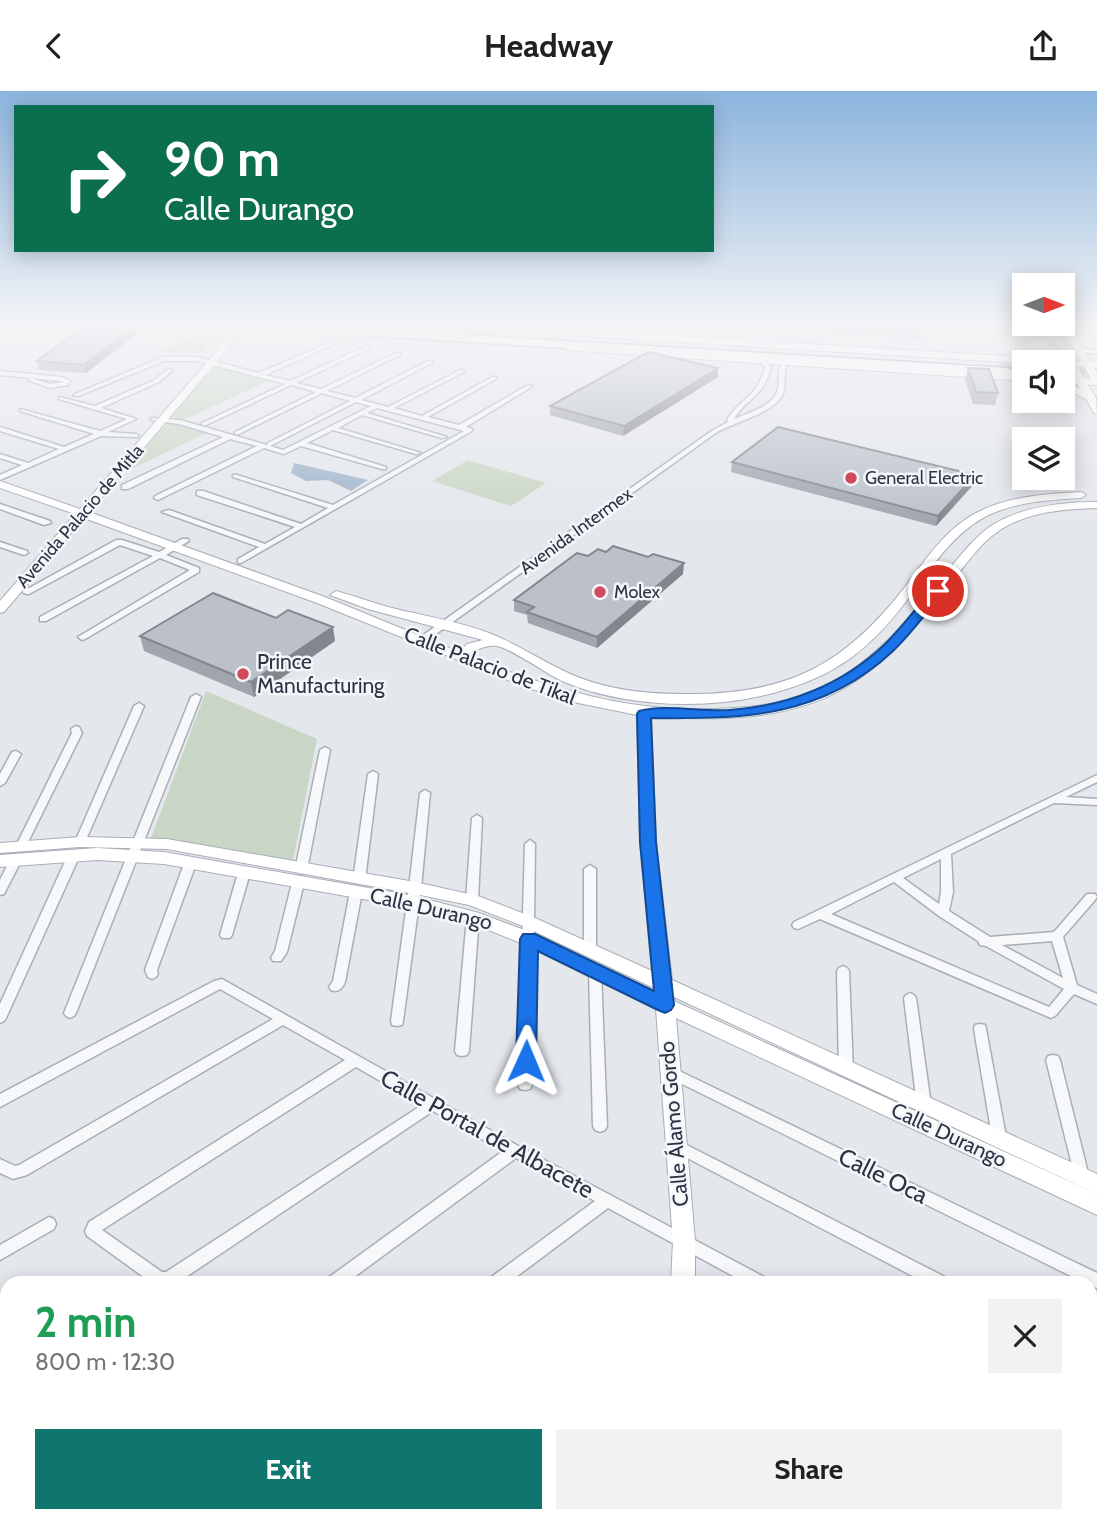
<!DOCTYPE html>
<html lang="en">
<head>
<meta charset="utf-8">
<style>
  :root { --surface:#fff; --page:#f2f2f2; --text:#202124; --muted:#757577; --accent:#0f766e }
  body { margin:0; font-family:Cabin,sans-serif; background:var(--page); color:var(--text); height:100vh; display:flex; flex-direction:column; font-size:26px; white-space:nowrap }
  * { box-sizing:border-box; margin:0 }
  p { font-size:23px; color:var(--muted) }
  .icon { flex:none; width:38px; height:38px; fill:none; stroke:currentColor; stroke-width:2; stroke-linecap:round; stroke-linejoin:round }
  .map { position:relative; flex:1; overflow:hidden }
  .side { position:absolute; left:0px; top:1185px; width:1097px; height:247px; display:flex; flex-direction:column; background:var(--surface); border-radius:21px 21px 0 0; box-shadow:0 4px 18px #0003 }
  .side>* { flex:none }
  .banner { position:absolute; left:14px; top:14px; width:700px; height:147px; border-radius:0px; box-shadow:0 4px 18px #0003; background:#0b6e4f; color:#fff; overflow:hidden }
  .needle { width:46px; rotate:90deg }
  .tools { position:absolute; left:1012px; top:182px; display:grid; gap:14px }
  .tools a { display:grid; place-items:center; width:63px; height:63px; border-radius:0px; background:var(--surface); box-shadow:0 4px 18px #0003; font-size:35px }
  .pin { position:absolute; display:grid; place-items:center; width:60px; height:60px; color:#fff; margin:-30px; border:4px solid #fff; border-radius:50%; box-shadow:0 2px 7px #0007 }
  .me { position:absolute; width:77px; margin:-38px; rotate:1deg; stroke-linejoin:round; filter:drop-shadow(0 0 5px #0008) }
  .turn { display:flex; align-items:center; gap:24px; height:147px; padding:0 35px; font-size:32px }
  .turn .icon { width:91px; height:91px; stroke-width:2.5 }
  .turn b { display:block; font-size:49px; line-height:60px }
  .round { display:grid; place-items:center; flex:none; width:74px; height:74px; border-radius:0px; background:var(--page) }
  .overview { display:flex; align-items:center; justify-content:space-between; height:119px; padding:0 35px }
  h1 { font-size:42px; font-weight:700; line-height:52px; color:#1e9e55 }
  .button { display:flex; gap:14px; margin-top:auto; padding:14px 35px }
  .button a { flex:1; height:80px; border-radius:0px; background:var(--accent); color:#fff; font-size:28px; font-weight:700; line-height:80px; text-align:center }
  .button a+a { background:var(--page); color:var(--text) }
  header { display:flex; justify-content:space-between; align-items:center; height:91px; padding:0 35px; background:var(--surface); font-size:32px; font-weight:700 }
  .map>svg:first-child { display:block }
</style>
</head>
<body>
<header><svg class="icon" aria-label="back" viewBox="0 0 24 24"><path d="M15 5l-7 7 7 7"/></svg>Headway<svg class="icon" aria-label="share" viewBox="0 0 24 24"><path d="M12 15V3M7 8l5-5 5 5M5 13v7h14v-7"/></svg></header>
<div class="map">
<svg width="1097" height="1431" viewBox="0 0 1097 1431">
  <rect width="100%" height="100%" fill="#e4e7ec"/>
  <g fill="#c9d6c5">
    <path d="M216,237L220,243L201,262L158,261Z"/>
    <path d="M216,275L273,288L183,329L169,325Z"/>
    <path d="M172,332L206,342L121,383L164,334Z"/>
    <path d="M468,369L546,392L511,415L432,390Z"/>
    <path d="M206,600L317,648L293,769L289,772L151,747Z"/>
  </g>
  <path fill="#9fb4cc" d="M294,372L368,389L351,400L328,389L306,390L291,382Z"/>
  <g fill="none" stroke-linecap="round" stroke-linejoin="round">
    <g stroke="#bfc3cb" stroke-width="12" stroke-dasharray="12 6" stroke-linecap="butt">
      <path d="M243,233L247,234"/>
      <path d="M1002,272L1024,273"/>
      <path d="M1062,276L1097,278"/>
    </g>
    <g stroke="#a9aeb7" stroke-width="3">
      <g id="street">
        <path d="M335,249L337,250V252L265,284L290,290L366,255H370V257L296,292L321,298L396,262H400V264L327,300L355,307L428,270H432V272L361,309L388,316L460,279H464V281L394,317L422,325L492,286H496V288L428,326L459,334L528,294L533,295L466,336L472,338V340L241,472H238V468L259,456L162,421L169,419L265,453L295,436L197,404V400H203L301,433L328,417L233,386V384H237L333,414L464,340L377,317L367,322L447,346L442,347L362,324L338,337L421,362L416,363L333,339L307,352L386,376V378H382L301,355L284,363L264,357L158,409L154,407L155,405L257,355L230,348L128,398H122V394L223,346L179,333L151,329V327L180,329L267,354L268,352L350,310L322,302L239,343H235V341L316,301L291,294L206,334H202V332L285,293L197,270H164L78,305L73,304L163,266H197L259,282ZM356,311L371,315L283,359L270,355Z"/>
        <path d="M1080,258L1097,259V263L1078,261V259Z"/>
        <path d="M761,269H765L771,276C763,308 748,305 734,328C748,322 775,315 778,297C780,287 776,280 783,271L785,270L788,272C781,283 788,294 782,305C771,323 735,331 717,341L425,551H419V547L713,339L728,331L727,329C741,306 757,307 765,276L760,270Z"/>
        <path d="M168,278L173,279L159,291L101,317L136,328L108,341L136,343L138,344V346L101,345L0,389V384L22,374L0,367V363L28,372L59,358L0,340V336L64,356L94,343L20,320V318L100,340L127,328L59,308V306L95,315L155,289Z"/>
        <path d="M0,280L62,286L70,290L68,294L50,297L28,289L31,287L50,293L64,291L61,290L0,284Z"/>
        <path d="M0,413L50,430L51,432L44,434L0,418Z"/>
        <path d="M182,448H188L189,450L166,464L199,477V481L85,548L82,549L78,546L190,479L160,467L46,530H40V526L153,465L120,454L29,503H26L22,501L116,449H122L159,461Z"/>
        <path d="M0,451L27,460L28,462L24,464L0,456Z"/>
        <path d="M196,603L201,606L76,922L74,925L70,927L66,925L64,922L191,606Z"/>
        <path d="M139,612L144,615L85,751L80,755L76,754L75,751L134,615Z"/>
        <path d="M76,635L79,636L82,642L26,755L25,758H17L16,755L72,642L71,638Z"/>
        <path d="M325,656L330,659L307,779L301,783L295,779L320,659Z"/>
        <path d="M16,660L21,663L5,692L0,695V683L12,661Z"/>
        <path d="M373,680L378,683L365,789L363,792H355L353,789L368,683Z"/>
        <path d="M1097,684V691L1066,706L1097,708V714L1054,712L951,763L953,801L949,820L990,846L1054,841L1087,803H1095L1097,806L1095,809L1063,846L1077,894L1097,903V913L1074,903L1055,925L1051,927L820,828L798,838L794,837L792,834L794,831ZM941,768V801L939,813L903,787ZM894,791L939,825L978,850L980,854L986,855L1064,898L1049,916L831,823ZM1052,850L1063,887L1002,854Z"/>
        <path d="M425,699L430,702L421,797L403,930L402,934L397,935L392,934L391,930L409,797L420,702Z"/>
        <path d="M477,724L482,727L478,809L476,812H468L466,809L472,727Z"/>
        <path d="M530,749L535,753L532,994L530,998L525,999L520,998L518,994L525,753Z"/>
        <path d="M74,760L80,764L6,927L4,930L0,932V913L68,764Z"/>
        <path d="M16,764L22,768L4,803L0,804V789L12,765Z"/>
        <path d="M190,769L196,773L157,879L158,883L156,886L152,888L148,886L145,879L184,773Z"/>
        <path d="M590,774L596,778V860L594,863H586L584,860V778Z"/>
        <path d="M244,778L250,782L232,844L230,847H222L220,844L238,782Z"/>
        <path d="M298,788L302,789L304,792L287,861L281,870H273L271,867L275,860L292,792L294,789Z"/>
        <path d="M356,797L360,798L362,801L345,891C342,898 338,902 331,899L329,896L333,890L350,801L352,798Z"/>
        <path d="M473,822L477,823L479,826L469,960L467,964L462,965L457,964L455,960L467,826L469,823Z"/>
        <path d="M595,875L599,877L601,880L607,1035L605,1039L600,1041L595,1039L593,1035L589,880L591,877Z"/>
        <path d="M843,875L847,877L849,880L853,980L851,984L846,985L841,984L839,980L837,880L839,877Z"/>
        <path d="M222,888L520,1056L766,1187L769,1192H746L608,1117L508,1192H487L490,1187L595,1110L516,1067L346,1192H325L328,1187L503,1060L433,1020L177,1192H152L87,1145L85,1140L89,1131L345,969L283,934L27,1084L13,1088L0,1082V1068L15,1075L19,1074L273,928L220,898L0,1016V1003L214,890ZM356,976L422,1014L166,1181H162L102,1139Z"/>
        <path d="M910,902L914,904L916,907L931,1014L929,1018L924,1020L919,1018L917,1014L904,907L906,904Z"/>
        <path d="M980,933L985,934L986,938L1007,1051L1005,1055L1000,1057L995,1055L993,1051L974,938L975,934Z"/>
        <path d="M1053,964L1058,965L1060,969L1089,1086L1087,1090L1082,1092L1077,1090L1075,1086L1046,969L1048,965Z"/>
        <path d="M671,976L1097,1182V1197L1090,1195V1192H1085L666,985L664,981L666,977Z"/>
        <path d="M677,1049L947,1187L950,1192H926L672,1059L670,1055L672,1051Z"/>
        <path d="M49,1126L54,1128L56,1133L54,1138L0,1169V1154Z"/>
        <path d="M1097,1252V1284L1096,1287L1090,1289V1257L1091,1254Z"/>
        <path d="M7,1257V1274L0,1277V1260Z"/>
        <path d="M7,1383V1403L0,1406V1386Z"/>
        <path d="M139,1424H162L159,1431H136Z"/>
        <path d="M333,1424H356L353,1431H330Z"/>
        <path d="M719,1424H744L747,1431H723Z"/>
        <path d="M951,1424H977L980,1431H955Z"/>
        <path d="M1037,1424H1055L1053,1431H1035Z"/>
      </g>
    </g>
    <g stroke="#a9aeb7" stroke-width="2">
      <g id="secondary">
        <path d="M234,233H242L227,259L89,421L325,506L459,561L467,553L483,549L368,518L330,504L336,500C355,505 373,512 392,517C424,525 458,530 489,542C515,552 539,568 564,580C600,598 643,603 683,603C785,604 842,577 905,496C926,468 946,437 978,421C1009,405 1046,403 1081,401L1086,404L1081,407C1048,409 1012,411 983,427C953,444 934,473 914,500C870,560 834,588 761,605C699,619 620,615 562,590C545,582 512,558 497,555C488,554 478,557 472,563L473,567L482,571C570,603 641,624 735,617C763,615 793,611 818,599C844,587 866,570 887,550C908,529 927,505 946,482C960,465 975,445 994,433C1025,415 1062,411 1097,411V417C1064,418 1028,421 1000,439C979,453 965,475 949,494C919,531 889,569 848,595C791,630 715,630 651,625L656,751L672,889L1097,1083V1103L674,906V910L1097,1103V1124L676,927L695,1150V1192H671L673,1150L656,918L523,853L469,831L414,817L164,773L97,769L0,776V764L97,757L164,761L414,805L479,822L535,843L654,901V897L523,835L469,814L415,803L167,758L80,756L0,762V752L80,746L167,748L415,791L478,805L535,827L652,880L640,751L637,624L578,612L525,596L317,512L84,427L4,521L0,522V510L75,423L0,397V390L80,418L221,255Z"/>
        <path d="M621,233H629L628,239L636,243V247L621,242Z"/>
        <path d="M1044,233H1052L1096,307L1097,323L1094,322L1086,308L1062,297V290L1080,298Z"/>
        <path d="M1060,233H1068L1097,282V293L1092,290Z"/>
        <path d="M533,1424H562L560,1431H531Z"/>
      </g>
    </g>
    <g stroke="#a3abb8" stroke-width="2">
      <g id="primary">
        <path d="M188,233H238L346,240L351,243L346,246L192,236Z"/>
        <path d="M425,233H479L1056,268L1097,271V277L1062,275V271L1024,272L429,236Z"/>
        <path d="M569,254L1024,284V290L566,259V255Z"/>
        <path d="M1062,286L1097,288V294L1062,292Z"/>
      </g>
    </g>
    <g stroke="#8b94a3" stroke-width="3">
      <path id="highway" d="M288,233L1008,277L1014,281L1008,285L247,237L242,234Z"/>
    </g>
    <use href="#street" fill="#f7f8fa" fill-rule="evenodd"/>
    <use href="#secondary" fill="#fff" fill-rule="evenodd"/>
    <use href="#primary" fill="#fff" fill-rule="evenodd"/>
    <use href="#highway" fill="#fff" fill-rule="evenodd"/>
  </g>
  <g fill="#a1a5ae">
    <path d="M588,233H598L596,237H588Z"/>
    <path d="M835,233H922L923,236L921,247L835,242Z"/>
    <path d="M139,239L138,242L86,282L39,279L37,270Z"/>
    <path d="M968,277L998,302L995,314L973,313L965,289Z"/>
    <path d="M718,286L623,345L550,324V315Z"/>
    <path d="M732,371L973,394L936,435L731,381Z"/>
    <path d="M588,465L683,483L597,557L528,532L527,524L514,520V509Z"/>
    <path d="M276,527L335,550L254,606L144,560L140,545Z"/>
  </g>
  <g fill="#83868d">
    <path d="M134,233H137L138,242L86,282L84,274Z"/>
    <path d="M718,277V286L623,345L624,335Z"/>
    <path d="M975,384L973,394L936,435L938,425Z"/>
    <path d="M684,472L683,483L597,557V546Z"/>
    <path d="M333,536L335,550L254,606L251,591Z"/>
  </g>
  <g fill="#bbc0ca" stroke="#83868d" stroke-width="2">
    <path d="M89,233L136,234L84,274L37,270Z"/>
    <path d="M882,233H922L923,236Z"/>
    <path d="M648,261L718,277L624,335L550,315Z"/>
    <path d="M968,277L989,278L998,302L976,301Z"/>
    <path d="M778,336L975,384L938,425L732,371Z"/>
    <path d="M613,455L648,466L653,463L684,472L597,546L527,521L534,516L514,509L577,462L588,465L598,458L606,461Z"/>
    <path d="M213,502L276,527L288,519L333,536L251,591L140,545Z"/>
  </g>
  <linearGradient id="sky" x2="0" y2="1"><stop stop-color="#8bb4dd"/><stop offset="0.54" stop-color="#f3f4f6"/><stop offset="1" stop-color="#f3f4f6" stop-opacity="0"/></linearGradient>
  <rect width="1097" height="434" fill="url(#sky)"/>
  <path fill="#1a73e8" stroke="#114b97" stroke-width="2" d="M938,496L942,497V503C926,522 911,543 893,560C822,627 743,628 651,627L656,751L674,914L671,919L665,922L658,919L538,860L536,970L533,975L526,978L519,975L516,970L520,848L523,843H535L654,900L640,751L637,623L639,620C667,613 701,621 730,619C787,615 842,594 884,554C902,537 917,516 933,497Z"/>
  <g fill="#d1495b" stroke="#f4f6f9" stroke-width="2.5">
    <circle cx="851" cy="387" r="7"/>
    <circle cx="600" cy="501" r="7"/>
    <circle cx="243" cy="583" r="7"/>
  </g>
  <g text-anchor="middle" stroke-width="5" stroke-linejoin="round" paint-order="stroke">
    <g font-size="18" fill="#2b3445" stroke="#f4f6f9" text-anchor="start">
      <text x="865" y="393">General Electric</text>
      <text x="614" y="507">Molex</text>
    </g>
    <g font-size="18" fill="#2b3445" stroke="#f4f6f9">
      <text transform="translate(80 425) rotate(-49)" y="6">Avenida Palacio de Mitla</text>
      <text transform="translate(576 440) rotate(-36)" y="6">Avenida Intermex</text>
    </g>
    <g font-size="21" fill="#2b3445" stroke="#f4f6f9" text-anchor="start">
      <text x="257" y="578">Prince<tspan x="257" dy="24">Manufacturing</tspan></text>
    </g>
    <g font-size="21" fill="#2b3445" stroke="#f4f6f9">
      <text transform="translate(490 575) rotate(21)" y="7">Calle Palacio de Tikal</text>
      <text transform="translate(431 818) rotate(13)" y="7">Calle Durango</text>
      <text transform="translate(674 1033) rotate(-95)" y="7">Calle Álamo Gordo</text>
      <text transform="translate(949 1044) rotate(25)" y="7">Calle Durango</text>
    </g>
    <g font-size="24" fill="#2b3445" stroke="#f4f6f9">
      <text transform="translate(487 1043) rotate(29)" y="8">Calle Portal de Albacete</text>
      <text transform="translate(883 1085) rotate(26)" y="8">Calle Oca</text>
    </g>
  </g>
</svg>
<div class="tools">
<a><svg class="needle" viewBox="-14 -14 28 28"><path d="M0-13l5 13h-10z" fill="#e53935"/><path d="M0 13l5-13h-10z" fill="#757577"/></svg></a>
<a><svg class="icon" aria-label="sound" viewBox="0 0 24 24"><path d="M4 9h4l5-4v14l-5-4H4zM17 9q2 3 0 6"/></svg></a>
<a><svg class="icon" aria-label="layers" viewBox="0 0 24 24"><path d="M12 4l9 5-9 5-9-5zM3 14l9 5 9-5"/></svg></a>
</div>
<div class="pin" style="left:938px;top:500px;background:#d93025"><svg class="icon" aria-label="arrive" viewBox="0 0 24 24"><path d="M6 21V4h12l-3 4 3 4H6"/></svg></div>
<svg class="me" style="left:526px;top:970px" viewBox="-20 -20 40 40"><path d="M0-17L14 15 0 8-14 15z" fill="#1a73e8" stroke="#fff" stroke-width="4"/></svg>
<div class="banner">
<div class="turn"><svg class="icon" aria-label="right" viewBox="0 0 24 24"><path d="M7 20v-9h11M14 6l5 5-5 5"/></svg><div><b>90 m</b>Calle Durango</div></div>
</div>
<section class="side">
<div class="overview"><div><h1>2 min</h1><p>800 m · 12:30</p></div><a class="round"><svg class="icon" aria-label="close" viewBox="0 0 24 24"><path d="M6 6l12 12M18 6L6 18"/></svg></a></div>
<div class="button"><a>Exit</a><a>Share</a></div>
</section>
</div>
</body>
</html>
